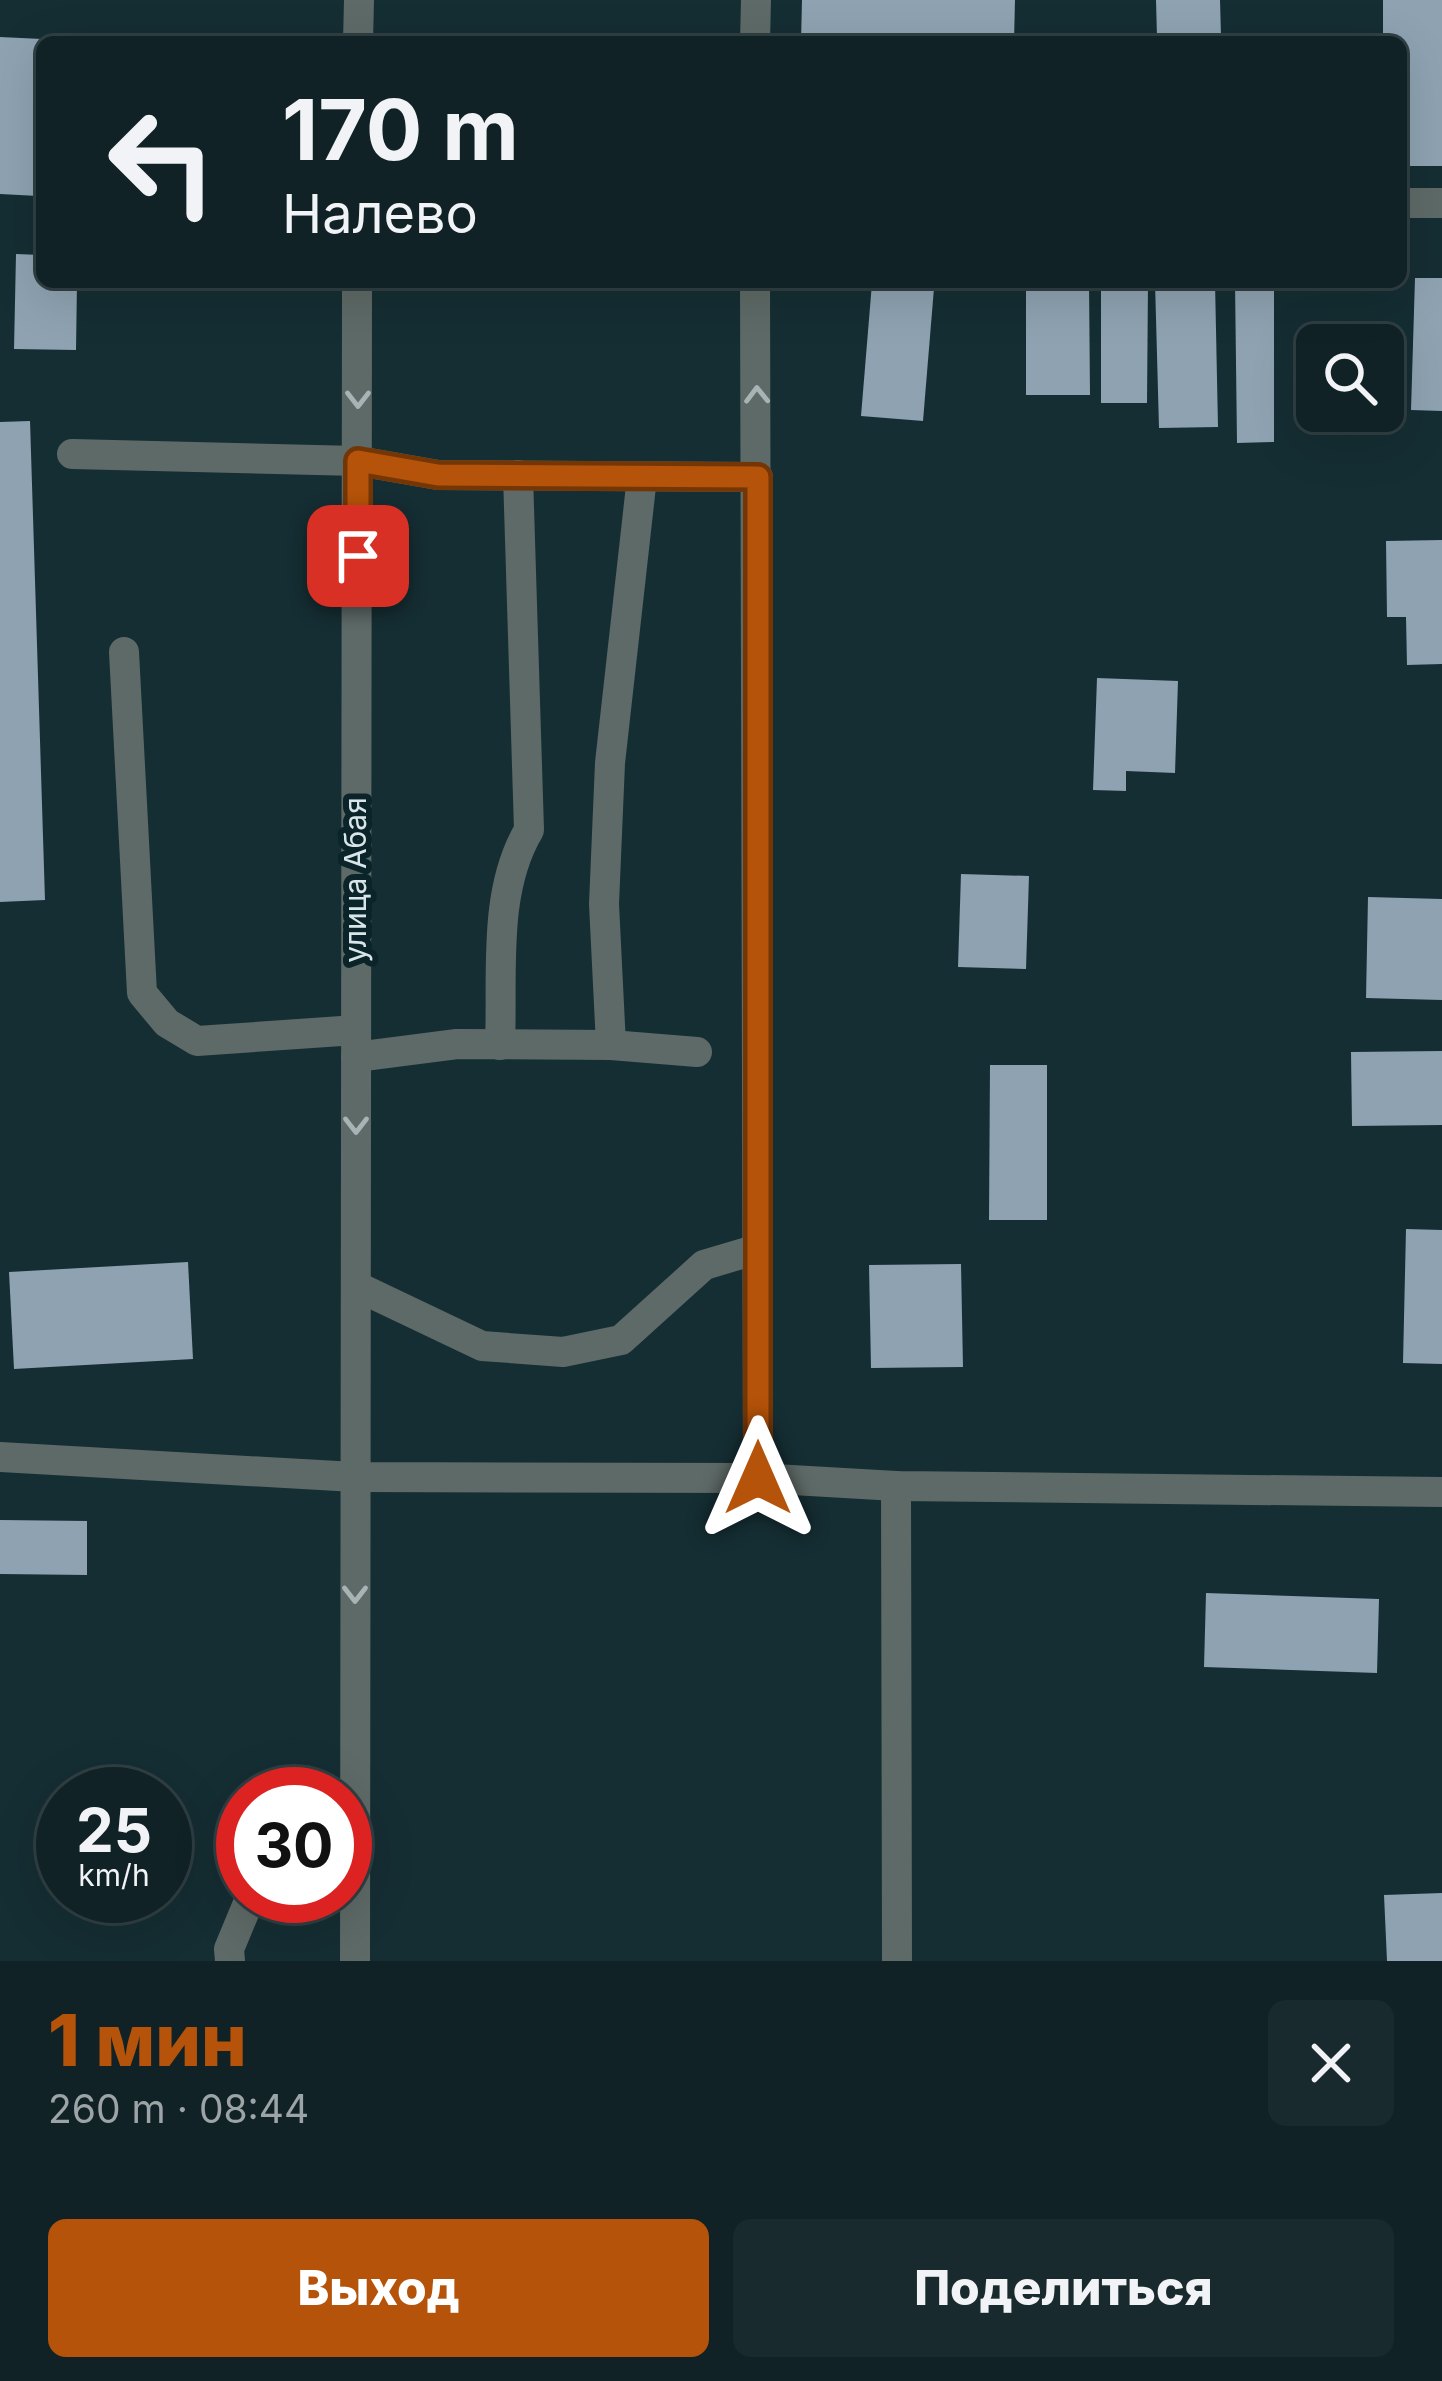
<!DOCTYPE html>
<html lang="ru">
<head>
<meta charset="utf-8">
<style>
  :root { --surface:#102226; --page:#192a2e; --text:#f1f3f6; --muted:#9ca4a7; --line:#303f43; --accent:#b45309 }
  body { margin:0; font-family:Inter,sans-serif; background:var(--page); color:var(--text); height:100vh; display:flex; flex-direction:column; font-size:45px; white-space:nowrap }
  * { box-sizing:border-box; margin:0 }
  p { font-size:39px; color:var(--muted) }
  .icon { flex:none; width:66px; height:66px; fill:none; stroke:currentColor; stroke-width:2; stroke-linecap:round; stroke-linejoin:round }
  .map { position:relative; height:1961px; overflow:hidden }
  .details { display:flex; flex-direction:column; background:var(--surface); flex:1 }
  .details>* { flex:none }
  .guide { position:absolute; left:36px; top:36px; width:1371px; height:252px; border-radius:18px; box-shadow:0 12px 48px #0002,0 0 0 3px var(--line); background:#102226; color:var(--text); overflow:hidden }
  .controls { position:absolute; left:1296px; top:324px; display:grid; gap:24px }
  .controls a { display:grid; place-items:center; width:108px; height:108px; border-radius:18px; background:var(--surface); box-shadow:0 12px 48px #0002,0 0 0 3px var(--line); font-size:60px }
  .speed { position:absolute; left:36px; top:1767px; display:flex; gap:24px; font-size:60px; font-weight:700; text-align:center }
  .speed>* { display:grid; place-content:center; width:156px; height:156px; border-radius:50%; background:var(--surface); box-shadow:0 12px 48px #0002,0 0 0 3px var(--line); line-height:1 }
  .speed small { font-size:30px; font-weight:400 }
  .speed .limit { border:18px solid #d22; background:#fff; color:#111 }
  .pin { position:absolute; display:grid; place-items:center; width:102px; height:102px; color:#fff; margin:-51px; border-radius:24px; box-shadow:0 6px 18px #0006 }
  .me { position:absolute; width:132px; margin:-66px; rotate:0deg; stroke-linejoin:round; filter:drop-shadow(0 0 9px #0008) }
  .turn { display:flex; align-items:center; gap:42px; height:252px; padding:0 48px; font-size:54px }
  .turn .icon { width:156px; height:156px; stroke-width:2.5 }
  .turn b { display:block; font-size:84px; line-height:102px }
  .round { display:grid; place-items:center; flex:none; width:126px; height:126px; border-radius:18px; background:var(--page) }
  .head { display:flex; align-items:center; justify-content:space-between; height:204px; padding:0 48px }
  h1 { font-size:72px; font-weight:800; line-height:90px; color:var(--accent) }
  .button { display:flex; gap:24px; margin-top:auto; padding:24px 48px }
  .button a { flex:1; height:138px; border-radius:18px; background:var(--accent); color:#fff; font-size:48px; font-weight:800; line-height:138px; text-align:center }
  .button a+a { background:var(--page); color:var(--text) }
  .map>svg:first-child { display:block }
</style>
</head>
<body>
<div class="map">
<svg width="1442" height="1961" viewBox="0 0 1442 1961">
  <rect width="100%" height="100%" fill="#152e33"/>
  <g fill="#8ea2b1">
    <path d="M802,0H1015L1014,42H801Z"/>
    <path d="M1156,0H1220L1221,36L1157,37Z"/>
    <path d="M1383,0H1442V166H1401V42H1383Z"/>
    <path d="M0,37L42,39L38,196L0,194Z"/>
    <path d="M16,254L42,255V282H77L76,350L14,349Z"/>
    <path d="M1415,278H1442V411L1411,410Z"/>
    <path d="M1026,282H1089L1090,395H1026Z"/>
    <path d="M1101,282H1148L1147,403H1101Z"/>
    <path d="M1155,282H1215L1218,427L1159,428Z"/>
    <path d="M1235,282H1274V442L1237,443Z"/>
    <path d="M872,283L934,288L923,421L861,416Z"/>
    <path d="M30,421L45,900L0,902V422Z"/>
    <path d="M1442,540V664L1407,665L1406,617H1387L1386,541Z"/>
    <path d="M1097,678L1178,681L1175,773L1126,771V791L1093,790Z"/>
    <path d="M961,874L1029,876L1026,969L958,967Z"/>
    <path d="M1368,897L1442,899V1000L1366,998Z"/>
    <path d="M1442,1051V1125L1352,1126L1351,1052Z"/>
    <path d="M990,1065H1047V1220H989Z"/>
    <path d="M1406,1229L1442,1230V1364L1403,1363Z"/>
    <path d="M188,1262L193,1359L14,1369L9,1272Z"/>
    <path d="M961,1264L963,1367L871,1368L869,1265Z"/>
    <path d="M0,1520L87,1521V1575L0,1574Z"/>
    <path d="M1206,1593L1379,1599L1377,1673L1204,1667Z"/>
    <path d="M1442,1893V1961H1387L1384,1895Z"/>
  </g>
  <g fill="none" stroke-linecap="round" stroke-linejoin="round">
    <g stroke="#5e6a67" stroke-width="30">
      <path d="M358,42L359,0"/>
      <path d="M755,42L756,0"/>
      <path d="M1401,203H1442"/>
      <path d="M755,282L758,1478"/>
      <path d="M72,454L358,461L438,475L758,477"/>
      <path d="M124,652L142,993L167,1023L197,1041L356,1030"/>
      <path d="M500,1045C503,975 492,892 529,830L518,475"/>
      <path d="M611,1045L604,904L610,763L642,477"/>
      <path d="M356,1057L457,1044L611,1045L697,1052"/>
      <path d="M356,1286L482,1346L563,1352L621,1340L704,1265L758,1249"/>
      <path d="M0,1457L355,1477L758,1478L896,1486L1442,1492"/>
      <path d="M896,1486L897,1961"/>
      <path d="M230,1961L229,1949L251,1896"/>
      <path d="M355,1961L357,282"/>
    </g>
  </g>
  <defs><path id="oneway-chevron" d="M-2-3.5L2.5 0L-2 3.5" fill="none" stroke-width="1.6" stroke-linecap="round" stroke-linejoin="round" transform="scale(3)"/></defs>
  <g stroke="#a7b4b5">
    <use href="#oneway-chevron" transform="translate(757 395) rotate(-91)"/>
    <use href="#oneway-chevron" transform="translate(358 399) rotate(90)"/>
    <use href="#oneway-chevron" transform="translate(356 1125) rotate(90)"/>
    <use href="#oneway-chevron" transform="translate(355 1594) rotate(90)"/>
  </g>
  <g fill="none" stroke-linecap="round" stroke-linejoin="round">
    <g stroke="#753606" stroke-width="30">
      <path id="route" d="M358,556V461L438,475L758,477V1478"/>
    </g>
    <use href="#route" stroke="#b45309" stroke-width="21"/>
  </g>
  <g text-anchor="middle" stroke-width="12" stroke-linejoin="round" paint-order="stroke">
    <g font-size="30" fill="#d8e6e9" stroke="#0b2429">
      <text transform="translate(356 880) rotate(-90)" y="10">улица Абая</text>
    </g>
  </g>
</svg>
<div class="controls">
<a><svg class="icon" aria-label="search" viewBox="0 0 24 24"><circle cx="10" cy="10" r="6"/><path d="M15 15l6 6"/></svg></a>
</div>
<div class="speed"><div>25<small>km/h</small></div><div class="limit">30</div></div>
<div class="pin" style="left:358px;top:556px;background:#d93025"><svg class="icon" aria-label="arrive" viewBox="0 0 24 24"><path d="M6 21V4h12l-3 4 3 4H6"/></svg></div>
<svg class="me" style="left:758px;top:1478px" viewBox="-20 -20 40 40"><path d="M0-17L14 15 0 8-14 15z" fill="#b45309" stroke="#fff" stroke-width="4"/></svg>
<div class="guide">
<div class="turn"><svg class="icon" aria-label="left" viewBox="0 0 24 24"><path d="M17 20v-9H6M10 6l-5 5 5 5"/></svg><div><b>170 m</b>Налево</div></div>
</div>
</div>
<section class="details">
<div class="head"><div><h1>1 мин</h1><p>260 m · 08:44</p></div><a class="round"><svg class="icon" aria-label="close" viewBox="0 0 24 24"><path d="M6 6l12 12M18 6L6 18"/></svg></a></div>
<div class="button"><a>Выход</a><a>Поделиться</a></div>
</section>
</body>
</html>
